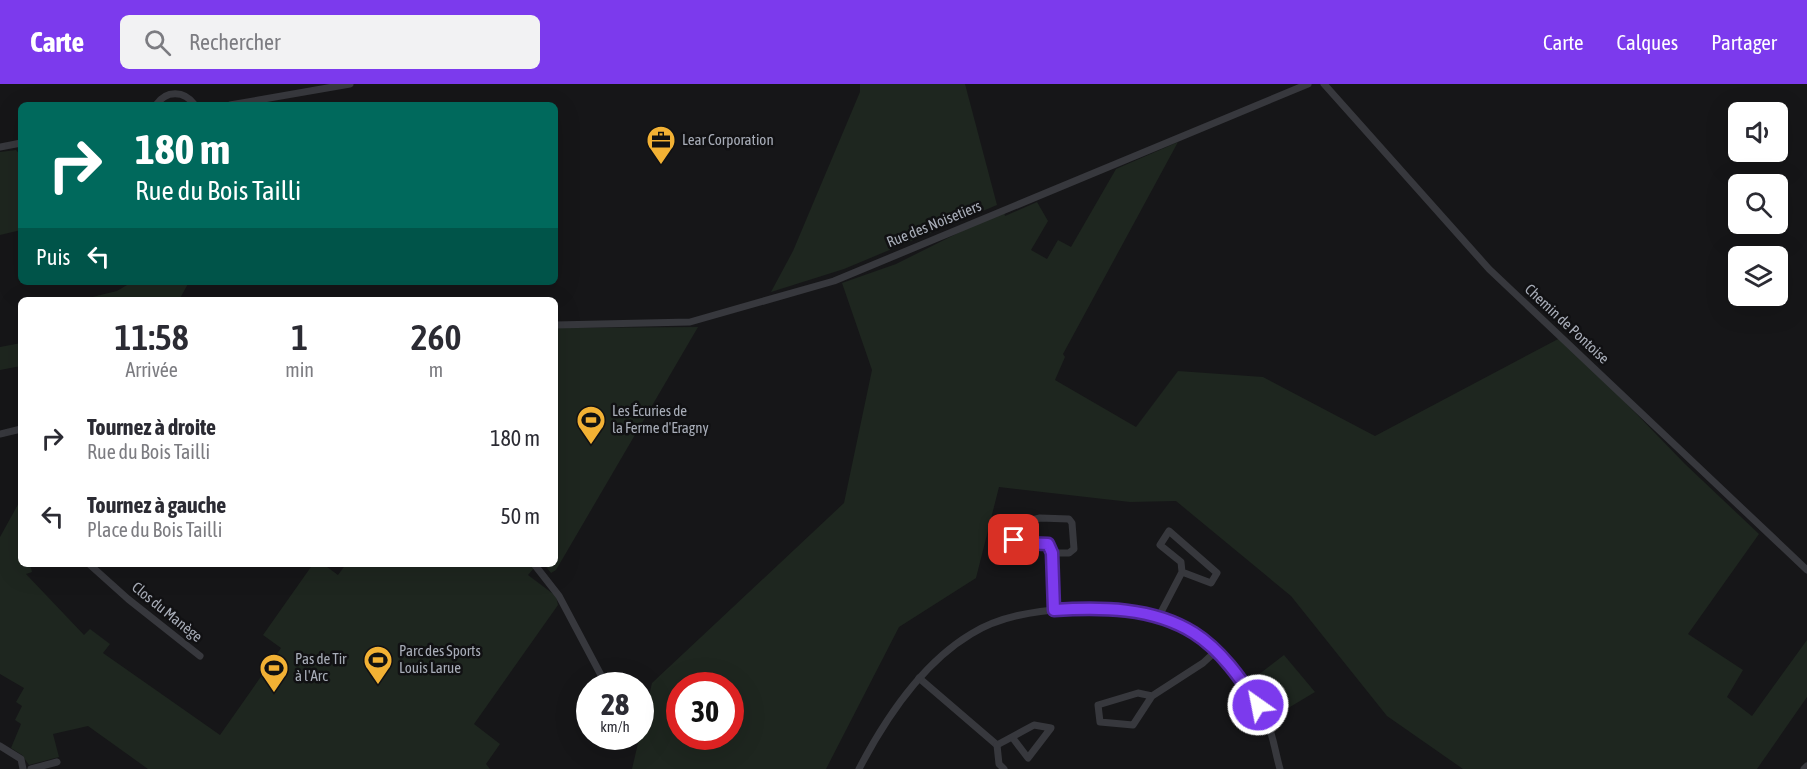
<!DOCTYPE html>
<html lang="fr">
<head>
<meta charset="utf-8">
<style>
  :root { --surface:#fff; --page:#f2f2f3; --text:#2b2b33; --muted:#7c7c81; --accent:#7c3aed }
  body { margin:0; font-family:"Asap Condensed",sans-serif; background:var(--page); color:var(--text); height:100vh; display:flex; flex-direction:column; font-size:22px; white-space:nowrap }
  * { box-sizing:border-box; margin:0 }
  p { font-size:20px; color:var(--muted) }
  .icon { flex:none; width:33px; height:33px; fill:none; stroke:currentColor; stroke-width:2; stroke-linecap:round; stroke-linejoin:round }
  .map { position:relative; flex:1; overflow:hidden }
  .panel { position:absolute; left:18px; top:213px; width:540px; height:270px; display:flex; flex-direction:column; background:var(--surface); border-radius:9px; box-shadow:0 6px 24px #0002 }
  .panel>* { flex:none }
  .top-card { position:absolute; left:18px; top:18px; width:540px; height:183px; border-radius:9px; box-shadow:0 6px 24px #0002; background:#00695c; color:#fff; overflow:hidden }
  .fabs { position:absolute; left:1728px; top:18px; display:grid; gap:12px }
  .fabs a { display:grid; place-items:center; width:60px; height:60px; border-radius:9px; background:var(--surface); box-shadow:0 6px 24px #0002; font-size:30px }
  .speed { position:absolute; left:576px; top:588px; display:flex; gap:12px; font-size:30px; font-weight:700; text-align:center }
  .speed>* { display:grid; place-content:center; width:78px; height:78px; border-radius:50%; background:var(--surface); box-shadow:0 6px 24px #0002; line-height:1 }
  .speed small { font-size:15px; font-weight:400 }
  .speed .limit { border:9px solid #d22; background:#fff; color:#111 }
  .pin { position:absolute; display:grid; place-items:center; width:51px; height:51px; color:#fff; margin:-26px; border-radius:12px; box-shadow:0 3px 9px #0006 }
  .me { position:absolute; width:66px; margin:-33px; rotate:327deg; stroke-linejoin:round; filter:drop-shadow(0 0 4px #0008) }
  .turn { display:flex; align-items:center; gap:21px; height:126px; padding:0 18px; font-size:27px }
  .turn .icon { width:78px; height:78px; stroke-width:2.5 }
  .turn b { display:block; font-size:42px; line-height:51px }
  .then { display:flex; align-items:center; height:57px; padding:0 18px; background:#0003; gap:12px; font-size:22px }
  .eta { display:flex; justify-content:space-evenly; align-items:center; height:102px; text-align:center }
  .eta b { font-size:36px; font-weight:600; line-height:42px }
  ul { padding:0; list-style:none }
  li { display:flex; align-items:center; gap:18px; height:78px; padding:0 18px }
  li div { flex:1 }
  li b { display:block; font-size:22px }
  li em { font-style:normal }
  header { display:flex; align-items:center; gap:36px; box-sizing:border-box; height:84px; padding:0 30px; background:var(--accent); color:#fff }
  header strong { font-size:28px }
  nav { display:flex; gap:33px; margin-inline-start:auto; font-size:21px }
  .search { width:420px; height:54px; background:var(--page); display:flex; align-items:center; gap:15px; box-sizing:border-box; padding:0 21px; border-radius:9px; color:var(--muted); font-size:22px }
  .map>svg:first-child { display:block }
</style>
</head>
<body>
<header>
<strong>Carte</strong>
<div class="search"><svg class="icon" aria-label="search" viewBox="0 0 24 24"><circle cx="10" cy="10" r="6"/><path d="M15 15l6 6"/></svg>Rechercher</div>
<nav><a>Carte</a><a>Calques</a><a>Partager</a></nav>
</header>
<div class="map">
<svg width="1807" height="685" viewBox="0 0 1807 685">
  <rect width="100%" height="100%" fill="#161618"/>
  <g fill="#1e261f" fill-rule="evenodd">
    <path d="M860,0H965L997,121L844,185L771,208L793,167L860,8Z"/>
    <path d="M1178,58L1063,270L1065,273L1055,296L1136,343L1178,287L1263,293L1375,352L1562,253L1685,380L1759,450L1688,550L1743,586L1727,613L1752,632L1807,556V613L1757,685H1463L1387,632L1291,512L1176,417L1130,418L999,403L976,494L899,543L826,685H632L652,599L844,419L872,286L842,199L896,180L1004,126L1005,132L1037,118L1048,137L1031,166L1047,175L1058,156L1071,163L1116,85ZM680,602H730V652H680Z"/>
    <path d="M16,66L21,72V146L0,151V68Z"/>
    <path d="M132,198H189L179,216H80L117,207Z"/>
    <path d="M698,243L556,486L551,489L544,480H555V244Z"/>
    <path d="M21,259V282L0,286V263Z"/>
    <path d="M21,415V480H30L32,488L26,490L84,551L90,545L110,560L103,569L220,651L281,564L263,551L313,480H323L338,491L346,480H530L534,484L528,491L556,512L558,521L474,640L500,660L486,680L490,685H148L88,642L53,650L59,673L29,681L22,671L11,664L21,640L15,636L22,622L16,618L24,604L0,590V453Z"/>
    <path d="M1284,571L1315,608L1275,632L1254,594Z"/>
  </g>
  <g fill="none" stroke-linecap="round" stroke-linejoin="round">
    <g stroke="#37383d" stroke-width="7">
      <path d="M1324,0L1489,185L1807,486"/>
      <path d="M156,21C166,6 184,6 195,21"/>
      <path d="M230,21L350,0"/>
      <path d="M0,63L21,59"/>
      <path d="M555,241L690,238L834,197L1308,0"/>
      <path d="M0,350L21,345"/>
      <path d="M1052,469H1069L1074,465L1072,439L1069,435L1040,434L1011,441L1014,457L1022,459L1048,460L1052,469L1054,526"/>
      <path d="M89,480L128,515L200,572"/>
      <path d="M534,480L559,512L602,593"/>
      <path d="M1158,534L1182,488L1181,478L1160,461L1169,447L1217,489L1211,499L1182,488"/>
      <path d="M919,594L997,661"/>
      <path d="M1152,612L1138,609L1098,621L1100,638L1133,641L1152,612L1203,579L1216,567"/>
      <path d="M997,661L1034,641L1051,644L1028,674L1012,653"/>
      <path d="M997,661L999,680L1004,685"/>
      <path d="M0,662L21,675L23,685"/>
      <path d="M31,685L57,678"/>
      <path d="M859,685C885,635 921,580 971,550C1000,532 1035,527 1067,525C1106,523 1161,526 1195,549C1224,569 1249,601 1265,633C1273,649 1275,668 1280,685"/>
      <path d="M1804,685L1807,682"/>
    </g>
  </g>
  <g fill="none" stroke-linecap="round" stroke-linejoin="round">
    <g stroke="#51269a" stroke-width="15">
      <path id="route" d="M1014,456L1022,459L1048,460L1052,469L1054,526C1100,523 1153,523 1194,549C1221,566 1241,595 1258,621"/>
    </g>
    <use href="#route" stroke="#7c3aed" stroke-width="10"/>
  </g>
  <defs>
    <g id="office-pin" transform="scale(1.5)"><path d="M0 17L-7.5 6A9.5 9.5 0 1 1 7.5 6Z" fill="#f2b134" stroke="#111113"/><path d="M-6-3h4V-5.5h4V-3h4V5H-6ZM-1-4.5V-3h2v-1.5ZM-6 0V1H6V0Z" fill="#111"/></g>
    <g id="stadium-pin" transform="scale(1.5)"><path d="M0 17L-7.5 6A9.5 9.5 0 1 1 7.5 6Z" fill="#f2b134" stroke="#111113"/><path d="M0-5a6.5 5 0 1 0 0 10a6.5 5 0 1 0 0-10ZM-3.5-1.8h7v3.6h-7Z" fill="#111"/></g>
  </defs>
  <g fill-rule="evenodd">
    <use href="#office-pin" x="661" y="56"/>
    <use href="#stadium-pin" x="591" y="336"/>
    <use href="#stadium-pin" x="378" y="576"/>
    <use href="#stadium-pin" x="274" y="584"/>
  </g>
  <g text-anchor="middle" stroke-width="5" stroke-linejoin="round" paint-order="stroke">
    <g font-size="15" fill="#a8adb8" stroke="#111113" text-anchor="start">
      <text x="682" y="61">Lear Corporation</text>
      <text x="612" y="332">Les Écuries de<tspan x="612" dy="17">la Ferme d'Eragny</tspan></text>
      <text x="399" y="572">Parc des Sports<tspan x="399" dy="17">Louis Larue</tspan></text>
      <text x="295" y="580">Pas de Tir<tspan x="295" dy="17">à l'Arc</tspan></text>
    </g>
    <g font-size="15" fill="#a8adb8" stroke="#111113">
      <text transform="translate(934 140) rotate(-22)" y="5">Rue des Noisetiers</text>
      <text transform="translate(1567 240) rotate(43)" y="5">Chemin de Pontoise</text>
      <text transform="translate(167 528) rotate(39)" y="5">Clos du Manège</text>
    </g>
  </g>
</svg>
<div class="fabs">
<a><svg class="icon" aria-label="sound" viewBox="0 0 24 24"><path d="M4 9h4l5-4v14l-5-4H4zM17 9q2 3 0 6"/></svg></a>
<a><svg class="icon" aria-label="search" viewBox="0 0 24 24"><circle cx="10" cy="10" r="6"/><path d="M15 15l6 6"/></svg></a>
<a><svg class="icon" aria-label="layers" viewBox="0 0 24 24"><path d="M12 4l9 5-9 5-9-5zM3 14l9 5 9-5"/></svg></a>
</div>
<div class="speed"><div>28<small>km/h</small></div><div class="limit">30</div></div>
<div class="pin" style="left:1014px;top:456px;background:#d93025"><svg class="icon" aria-label="arrive" viewBox="0 0 24 24"><path d="M6 21V4h12l-3 4 3 4H6"/></svg></div>
<svg class="me" style="left:1258px;top:621px" viewBox="-20 -20 40 40"><circle r="17" fill="#7c3aed" stroke="#fff" stroke-width="3"/><path d="M0-11L8 9 0 5-8 9z" fill="#fff"/></svg>
<div class="top-card">
<div class="turn"><svg class="icon" aria-label="right" viewBox="0 0 24 24"><path d="M7 20v-9h11M14 6l5 5-5 5"/></svg><div><b>180 m</b>Rue du Bois Tailli</div></div>
<div class="then">Puis<svg class="icon" aria-label="left" viewBox="0 0 24 24"><path d="M17 20v-9H6M10 6l-5 5 5 5"/></svg></div>
</div>
<section class="panel">
<div class="eta">
<div><b>11:58</b><p>Arrivée</p></div>
<div><b>1</b><p>min</p></div>
<div><b>260</b><p>m</p></div>
</div>
<ul>
<li><svg class="icon" aria-label="right" viewBox="0 0 24 24"><path d="M7 20v-9h11M14 6l5 5-5 5"/></svg><div><b>Tournez à droite</b><p>Rue du Bois Tailli</p></div><em>180 m</em></li>
<li><svg class="icon" aria-label="left" viewBox="0 0 24 24"><path d="M17 20v-9H6M10 6l-5 5 5 5"/></svg><div><b>Tournez à gauche</b><p>Place du Bois Tailli</p></div><em>50 m</em></li>
</ul>
</section>
</div>
</body>
</html>
